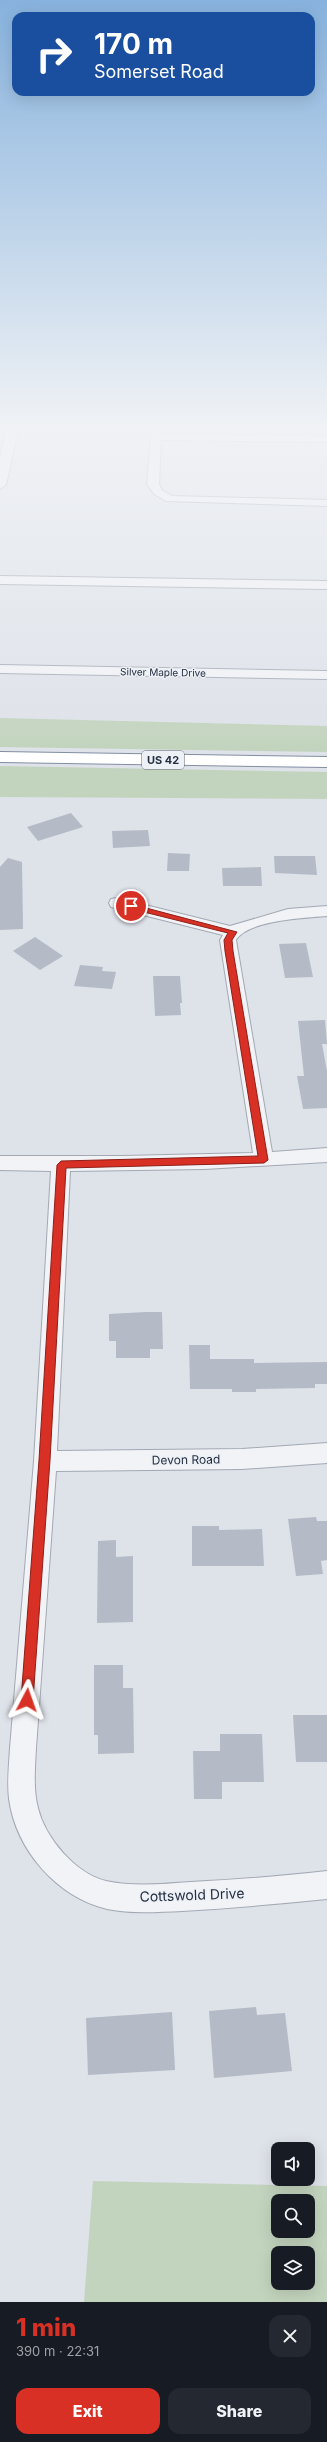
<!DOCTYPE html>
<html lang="en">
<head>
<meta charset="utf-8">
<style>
  :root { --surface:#171b24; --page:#242831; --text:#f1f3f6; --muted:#9ea1a6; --accent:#d93025 }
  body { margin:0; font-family:Inter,sans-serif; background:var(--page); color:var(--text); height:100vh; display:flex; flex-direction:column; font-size:15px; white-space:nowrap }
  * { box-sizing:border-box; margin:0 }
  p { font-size:13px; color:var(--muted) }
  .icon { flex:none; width:22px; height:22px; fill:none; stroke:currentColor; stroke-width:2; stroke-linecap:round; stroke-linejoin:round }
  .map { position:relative; height:2302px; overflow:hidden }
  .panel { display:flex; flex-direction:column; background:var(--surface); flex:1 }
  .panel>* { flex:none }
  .hud { position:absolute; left:12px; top:12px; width:303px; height:84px; border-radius:12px; box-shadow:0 4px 16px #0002; background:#1a4fa0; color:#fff; overflow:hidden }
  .controls { position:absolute; left:271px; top:2142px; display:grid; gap:8px }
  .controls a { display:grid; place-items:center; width:44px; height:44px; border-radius:8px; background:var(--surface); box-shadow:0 4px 16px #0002; font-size:20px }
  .pin { position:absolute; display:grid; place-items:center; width:34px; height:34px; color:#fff; margin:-17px; border:2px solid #fff; border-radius:50%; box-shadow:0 1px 4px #0007 }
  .me { position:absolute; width:44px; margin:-22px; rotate:4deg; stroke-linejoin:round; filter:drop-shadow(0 0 3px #0008) }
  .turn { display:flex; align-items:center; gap:14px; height:84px; padding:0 16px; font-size:18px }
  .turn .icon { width:52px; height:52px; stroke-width:2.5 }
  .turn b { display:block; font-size:28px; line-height:34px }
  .round { display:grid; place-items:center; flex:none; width:42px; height:42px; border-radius:12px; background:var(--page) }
  .overview { display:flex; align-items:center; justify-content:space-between; height:68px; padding:0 16px }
  h1 { font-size:24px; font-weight:800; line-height:30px; color:var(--accent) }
  .button { display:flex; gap:8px; margin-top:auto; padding:8px 16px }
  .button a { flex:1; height:46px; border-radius:12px; background:var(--accent); color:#fff; font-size:16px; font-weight:800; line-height:46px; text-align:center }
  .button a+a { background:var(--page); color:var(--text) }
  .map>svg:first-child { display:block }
</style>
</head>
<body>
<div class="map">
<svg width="327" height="2302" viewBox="0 0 327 2302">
  <rect width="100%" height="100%" fill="#dee2e9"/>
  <g fill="#c3d4be" fill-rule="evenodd">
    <path d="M0,718L327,726V752L0,747Z"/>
    <path d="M0,766L327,772V799L0,797Z"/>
    <path d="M93,2181L327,2186V2302H84ZM278,2201H308V2231H278ZM278,2253H308V2283H278Z"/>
  </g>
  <g fill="#b4bbc6">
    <path d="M71,813L83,827L38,841L27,827Z"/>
    <path d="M148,830L150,846L113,848L112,831Z"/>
    <path d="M168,853L190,854L189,871H167Z"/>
    <path d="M274,856H315L317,875L275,873Z"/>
    <path d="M8,858L22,862L23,929L0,930V867Z"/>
    <path d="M261,867L262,886H223L222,868Z"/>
    <path d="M35,937L63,956L40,970L13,951Z"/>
    <path d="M306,943L313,977L285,978L279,944Z"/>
    <path d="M80,965L103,967L102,971L116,972L112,989L74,986Z"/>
    <path d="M153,976H180L182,1003H180L181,1015L155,1016Z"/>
    <path d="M325,1020L327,1044H322L327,1071V1108L303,1109L297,1076H304L298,1021Z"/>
    <path d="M146,1312H162L163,1349H150V1358H116V1341H109V1314Z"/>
    <path d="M189,1345H210V1359H254V1363L327,1362V1384H315V1388L256,1389V1392H232V1389H190Z"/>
    <path d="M316,1517L317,1521H327V1560L321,1561L323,1574L296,1576L288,1519Z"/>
    <path d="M192,1526H219V1530L262,1529L264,1566H192Z"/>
    <path d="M116,1540V1557L133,1556V1622L97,1623L98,1541Z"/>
    <path d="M94,1665H123V1688H133L134,1753L98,1754V1735H94Z"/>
    <path d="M293,1715H327V1762H296Z"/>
    <path d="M220,1734H262L264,1782H222V1799H194L193,1751H220Z"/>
    <path d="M256,2007L257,2015L285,2013L292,2071L214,2078L209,2011Z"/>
    <path d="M172,2012L175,2070L88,2075L86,2018Z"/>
  </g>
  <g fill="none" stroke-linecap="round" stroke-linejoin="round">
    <g stroke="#a3a9b3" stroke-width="2">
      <g id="minor">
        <path d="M152,426H162V434L327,436V442L161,440L159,484L162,490L172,496L327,500V506L166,501L154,494L147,484Z"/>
        <path d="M0,576L327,581V589L0,584Z"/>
        <path d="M0,665L327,671V679L0,673Z"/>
        <path d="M117,898L230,926L288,909L327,906V916C305,918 248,920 236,940L272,1152L327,1148V1162L204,1169L70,1171L57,1451L242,1449L327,1443V1463L242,1469L56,1471L36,1748C35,1768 33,1789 38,1808C45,1838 76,1874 106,1881C134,1887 163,1884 191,1882C236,1880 282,1876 327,1871V1899C279,1904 230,1908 182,1911C157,1912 131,1914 107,1909C57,1897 16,1850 9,1799C7,1782 9,1765 10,1748L34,1461L51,1171L0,1170V1156H123L253,1153L220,940L223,935L111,907L109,903L111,899Z"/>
      </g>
    </g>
    <g stroke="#a3a9b3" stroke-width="2">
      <path id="tertiary" d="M7,426H19L6,485L0,489V457Z"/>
    </g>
    <g stroke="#838ea1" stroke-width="2">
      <path id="trunk" d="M0,752L327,757V767L0,762Z"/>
    </g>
    <use href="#minor" fill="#f1f3f7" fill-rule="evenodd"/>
    <use href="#tertiary" fill="#f1f3f7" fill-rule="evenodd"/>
    <use href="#trunk" fill="#fff" fill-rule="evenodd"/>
  </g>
  <linearGradient id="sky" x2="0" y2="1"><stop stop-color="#87b2dd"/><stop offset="0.57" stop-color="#f0f2f5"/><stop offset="1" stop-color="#f0f2f5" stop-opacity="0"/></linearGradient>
  <rect width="327" height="748" fill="url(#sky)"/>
  <path fill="#d93025" stroke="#8d1f18" d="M131,904L237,932L232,940L233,951L268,1160L264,1163L66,1168L50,1460L33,1700L31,1704L27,1706L22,1704L21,1700L39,1460L57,1165L61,1161L258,1156L225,951L224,940L228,933L128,908L127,906Z"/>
  <g text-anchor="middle" stroke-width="3" stroke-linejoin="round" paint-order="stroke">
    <g font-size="10" fill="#252f41" stroke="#edf1f6">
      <text transform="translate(163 672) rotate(1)" y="4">Silver Maple Drive</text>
    </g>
    <rect fill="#edf1f6" stroke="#616977" stroke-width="1" x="142" y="751" width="42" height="18" rx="3"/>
    <g font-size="11" font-weight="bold" fill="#252f41">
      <text x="163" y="764">US 42</text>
    </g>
    <g font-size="12" fill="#252f41" stroke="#edf1f6">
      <text transform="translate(186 1460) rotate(-1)" y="4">Devon Road</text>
    </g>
    <g font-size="14" fill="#252f41" stroke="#edf1f6">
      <text transform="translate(192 1895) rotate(-2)" y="5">Cottswold Drive</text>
    </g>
  </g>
</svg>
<div class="controls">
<a><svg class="icon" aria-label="sound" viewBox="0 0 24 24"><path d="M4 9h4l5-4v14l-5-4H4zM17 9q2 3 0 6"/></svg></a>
<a><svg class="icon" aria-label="search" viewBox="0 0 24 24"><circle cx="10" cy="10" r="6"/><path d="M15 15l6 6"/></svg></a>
<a><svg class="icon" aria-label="layers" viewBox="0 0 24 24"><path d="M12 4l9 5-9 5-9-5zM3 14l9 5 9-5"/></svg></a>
</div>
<div class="pin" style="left:131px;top:906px;background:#d93025"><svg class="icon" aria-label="arrive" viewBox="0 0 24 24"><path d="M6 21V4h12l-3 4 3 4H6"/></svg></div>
<svg class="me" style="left:27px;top:1700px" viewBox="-20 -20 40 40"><path d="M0-17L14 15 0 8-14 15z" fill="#d93025" stroke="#fff" stroke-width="4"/></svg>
<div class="hud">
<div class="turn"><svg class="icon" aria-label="right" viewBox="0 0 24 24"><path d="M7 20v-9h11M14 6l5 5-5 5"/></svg><div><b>170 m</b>Somerset Road</div></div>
</div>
</div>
<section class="panel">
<div class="overview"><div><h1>1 min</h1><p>390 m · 22:31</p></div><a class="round"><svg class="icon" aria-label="close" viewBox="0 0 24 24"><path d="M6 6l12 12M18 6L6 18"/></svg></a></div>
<div class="button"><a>Exit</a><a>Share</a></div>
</section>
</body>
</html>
